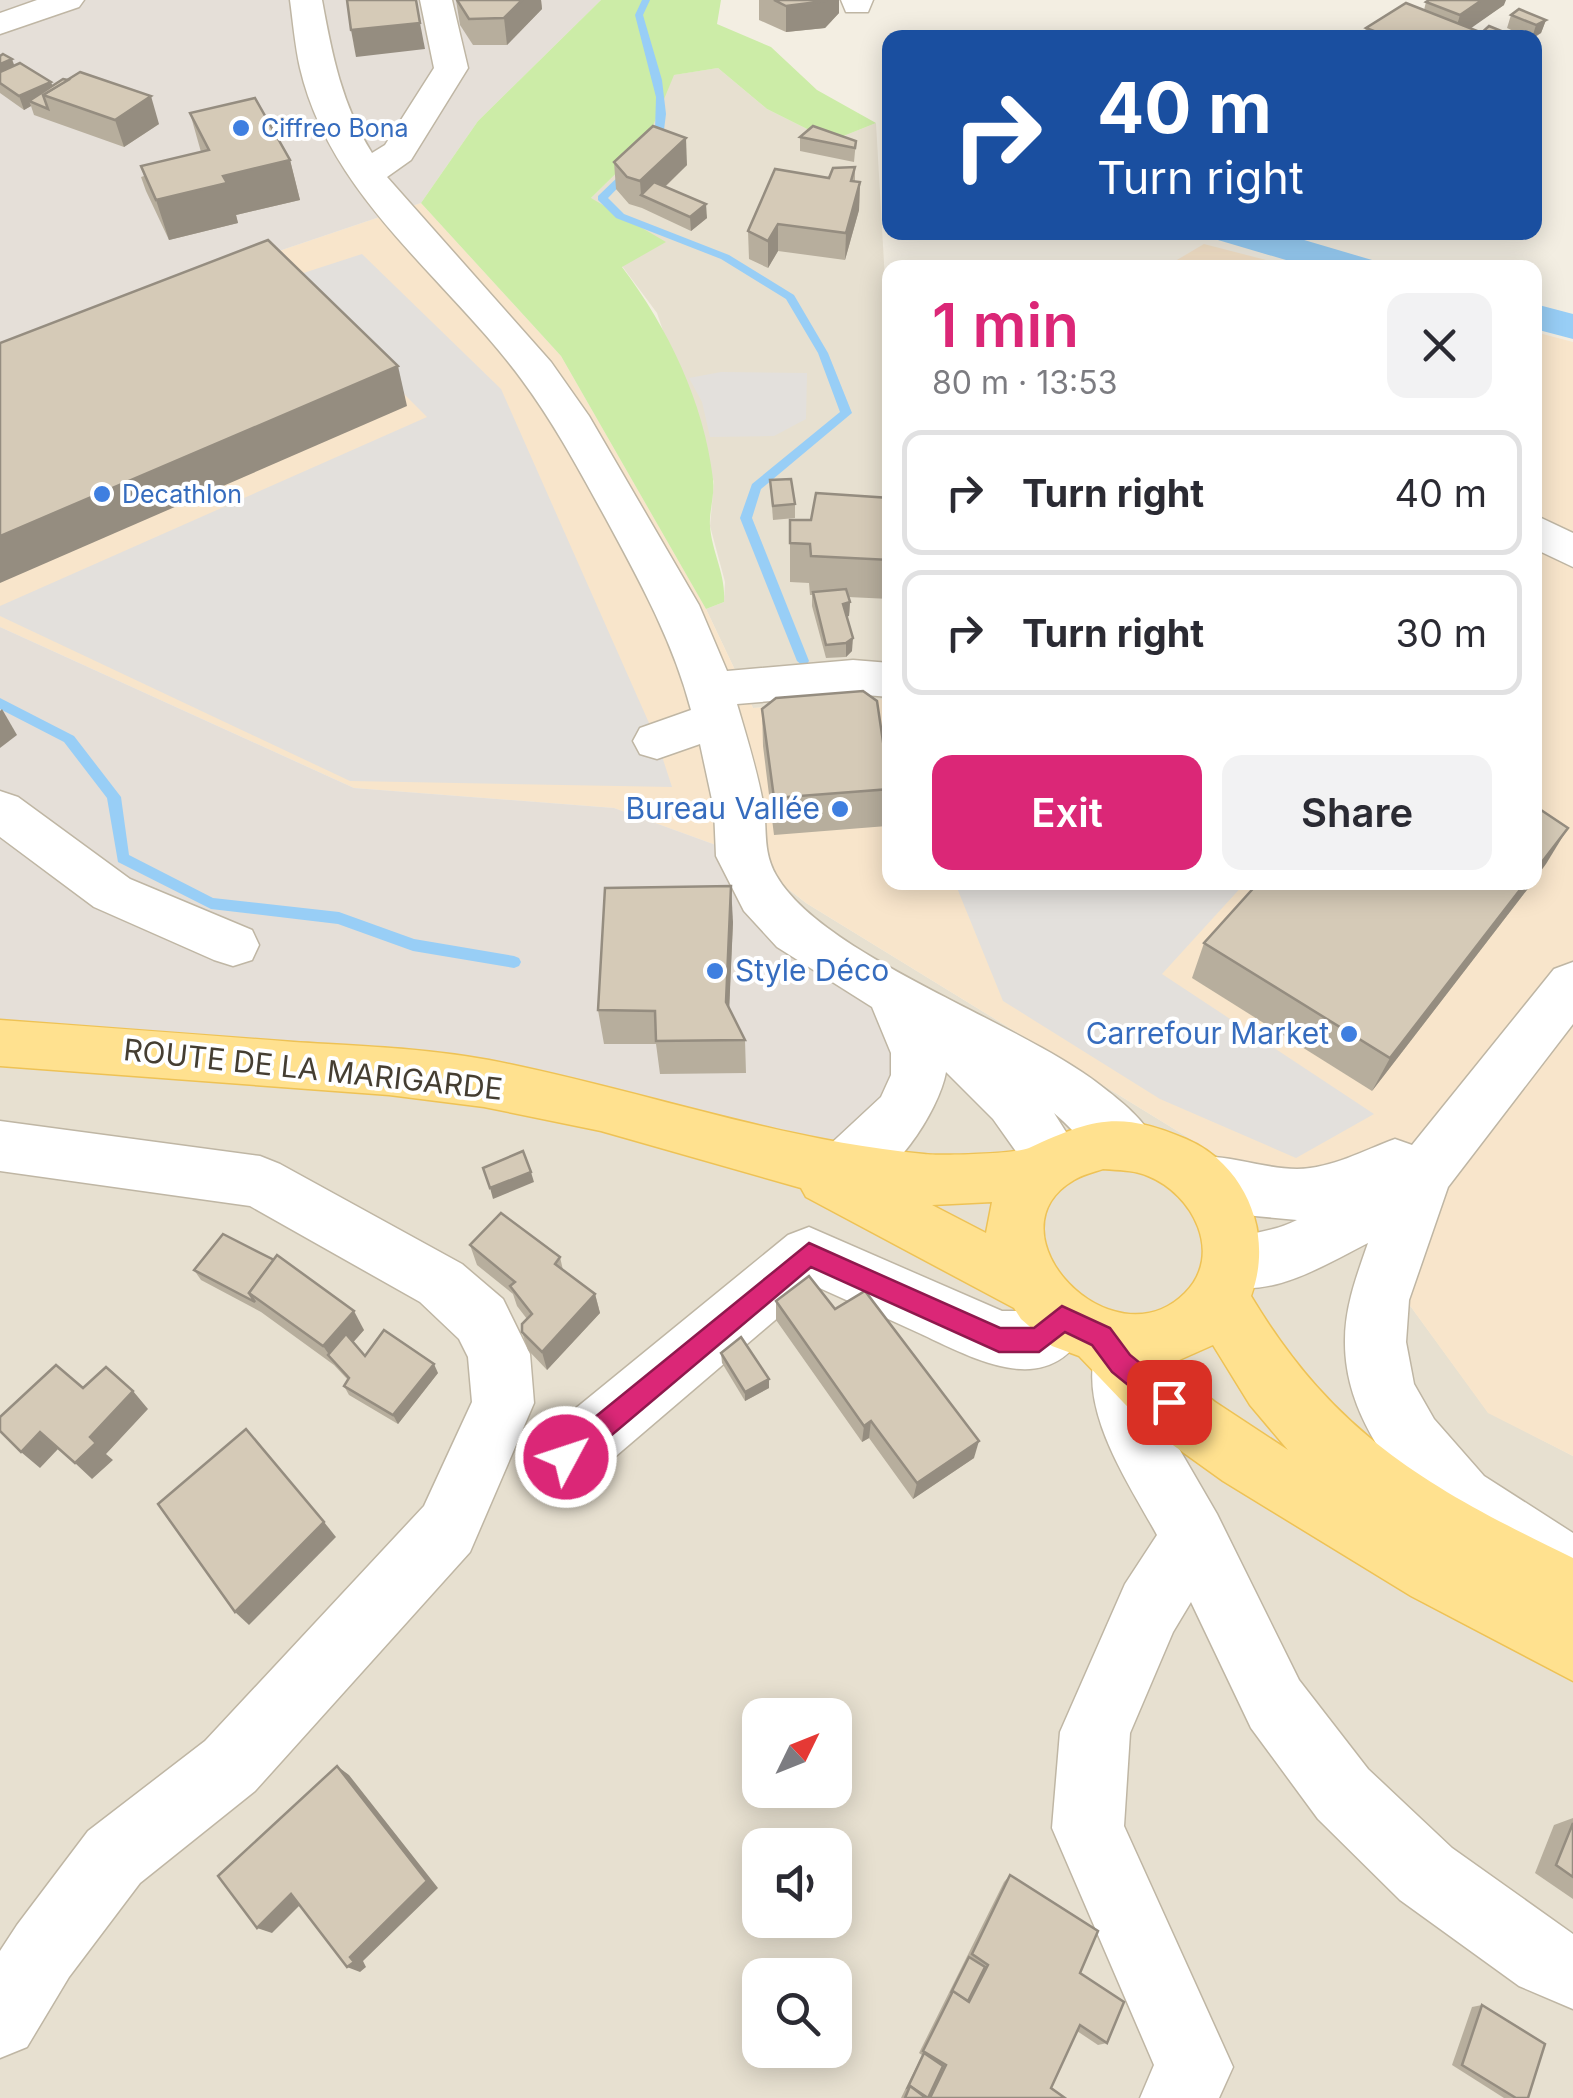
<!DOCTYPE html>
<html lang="en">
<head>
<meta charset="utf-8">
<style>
  :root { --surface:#fff; --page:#f2f2f3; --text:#2b2b33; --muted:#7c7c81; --line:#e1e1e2; --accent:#db2777 }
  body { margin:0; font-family:Inter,sans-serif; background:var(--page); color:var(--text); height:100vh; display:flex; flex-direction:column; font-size:38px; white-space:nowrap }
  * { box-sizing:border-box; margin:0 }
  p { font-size:32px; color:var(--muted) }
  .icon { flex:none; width:55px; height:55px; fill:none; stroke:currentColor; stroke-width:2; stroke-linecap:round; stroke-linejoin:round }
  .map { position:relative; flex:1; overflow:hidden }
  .drawer { position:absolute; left:882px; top:260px; width:660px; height:630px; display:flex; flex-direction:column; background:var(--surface); border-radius:20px; box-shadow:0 5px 25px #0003 }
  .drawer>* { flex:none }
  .guide { position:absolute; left:882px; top:30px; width:660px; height:210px; border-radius:20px; box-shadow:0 5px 25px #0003; background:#1a4fa0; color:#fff; overflow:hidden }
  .needle { width:65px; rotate:47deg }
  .controls { position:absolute; left:742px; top:1698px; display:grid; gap:20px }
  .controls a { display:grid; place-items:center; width:110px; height:110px; border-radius:20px; background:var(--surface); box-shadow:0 5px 25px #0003; font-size:50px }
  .pin { position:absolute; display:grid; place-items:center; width:85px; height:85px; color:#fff; margin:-42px; border-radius:20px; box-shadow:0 5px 15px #0006 }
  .me { position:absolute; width:110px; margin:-55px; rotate:50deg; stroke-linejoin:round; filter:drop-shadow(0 0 8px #0008) }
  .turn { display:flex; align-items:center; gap:35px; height:210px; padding:0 50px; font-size:45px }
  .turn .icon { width:130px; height:130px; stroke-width:2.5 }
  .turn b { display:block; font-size:70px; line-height:85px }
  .round { display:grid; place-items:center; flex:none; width:105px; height:105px; border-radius:20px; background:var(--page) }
  .headline { display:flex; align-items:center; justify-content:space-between; height:170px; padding:0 50px }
  h1 { font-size:60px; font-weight:600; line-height:75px; color:var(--accent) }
  .action { display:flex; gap:20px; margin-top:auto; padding:20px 50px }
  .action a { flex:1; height:115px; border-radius:20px; background:var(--accent); color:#fff; font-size:40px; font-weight:600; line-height:115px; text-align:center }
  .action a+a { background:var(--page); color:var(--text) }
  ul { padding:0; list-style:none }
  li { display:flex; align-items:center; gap:30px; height:125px; margin:0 20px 15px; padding:0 30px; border:5px solid var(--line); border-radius:20px }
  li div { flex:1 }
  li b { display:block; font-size:38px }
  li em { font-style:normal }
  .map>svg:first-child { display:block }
</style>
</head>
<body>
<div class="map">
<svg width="1573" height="2098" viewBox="0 0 1573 2098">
  <rect width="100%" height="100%" fill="#f3eee2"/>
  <g fill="#e7e0d0" fill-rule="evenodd">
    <path d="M718,68L767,109L831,141L876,123L890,368V699L753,708L706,609L724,602L725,582L710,526L714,482L657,313L622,266L665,242L590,199L645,145L673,75Z"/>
    <path d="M746,856L806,903L1368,1248L1488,1412L1573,1456V2098H0V1046ZM760,1715H835V1790H760ZM760,1845H835V1920H760ZM760,1975H835V2050H760Z"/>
  </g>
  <g fill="#f8e5cb">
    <path d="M421,203L561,356L706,609L753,708L890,699V882H1535V332L1573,342V1456L1488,1413L1368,1248L806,903L746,856L614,808L354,788L0,627V351L54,327Z"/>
    <path d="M1204,244L1293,267H1165Z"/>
  </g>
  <g fill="#e5dfd8">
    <path d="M0,0H601L478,121L421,203L54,327L0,351Z"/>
    <path d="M0,627L354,788L614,808L746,856L907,1012L891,1125L787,1163L616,1117L0,1046Z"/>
  </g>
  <path fill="#cceca7" d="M601,0H721L717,24L771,47L817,90L876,123L831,141L767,109L718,68L674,75L645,145L591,198L666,242L622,267C668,328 704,402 713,479C715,495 709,511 710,526C712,553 726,574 724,602L706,609L561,356L421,203L478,121Z"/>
  <g fill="#e3e0dc">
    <path d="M362,254L501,389L657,741L672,787L350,781L0,616V606L427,417L288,278Z"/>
    <path d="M721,372L807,373L806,419L774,436L710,437L702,402L689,378Z"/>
    <path d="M955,883H1245L1162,974L1374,1114L1296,1158L1160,1099L1003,1001Z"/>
  </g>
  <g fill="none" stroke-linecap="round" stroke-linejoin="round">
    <g fill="#98cef6" fill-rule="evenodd">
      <path d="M642,0H650L643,15L662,80L666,114L664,130L659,145L654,148L649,145L655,130L656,97L635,15Z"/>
      <path d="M625,170L633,172L608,198L624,214L729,255L794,295L828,353L852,413L761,489L752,518L809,661L807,664L803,666L797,661L740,518L752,484L840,412L818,353L786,299L721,259L616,218L598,200V196Z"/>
      <path d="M0,698L74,736L121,797L129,855L213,898L339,912L414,939L514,956L519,958L521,962L519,966L514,968L413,951L338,924L211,909L118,862L107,798L64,742L0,709Z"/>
    </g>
    <g fill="#98cef6" fill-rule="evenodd">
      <path d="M1213,232H1277L1372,260L1378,268H1313L1218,240Z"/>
      <path d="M1535,304L1573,314V339L1535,329Z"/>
    </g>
    <g stroke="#bfb6a4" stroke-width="3">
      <g id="minor">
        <path d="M37,0H84L79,7L0,34V13Z"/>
        <path d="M290,0H322C332,55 342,105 372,153L385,145L434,68L420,0H452L468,68L411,160L387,177L551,362L589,416L699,605L727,671L853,660L890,663V697L853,694L737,704C747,738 758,773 764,808C767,832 763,852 776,875C822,956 1018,1021 1100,1085C1122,1102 1144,1119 1157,1145L1148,1163C1106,1178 1085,1139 1054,1113L1083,1159L1074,1177L1054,1184L1034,1177L993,1119L946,1072C939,1111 890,1187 847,1192C840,1193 831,1188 824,1186L815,1168L824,1150L881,1097L891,1075V1053L872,1007L777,947L744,911L716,856L714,809L700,744L657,759L640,754L633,741L640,728L691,710C673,641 639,580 605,517C579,470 554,423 522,380C446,277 330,197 300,68C295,46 293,22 290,0Z"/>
        <path d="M841,0H873L868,12H846Z"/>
        <path d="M1535,515L1573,533V567L1535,549Z"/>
        <path d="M0,791L18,797L130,879L252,930L259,945L252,960L233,966L214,960L94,907L0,837Z"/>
        <path d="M1573,962V1024L1448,1187L1409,1300L1406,1342L1414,1384L1434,1419L1484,1476L1573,1533V1604C1474,1563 1343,1457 1345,1340C1345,1306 1357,1275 1368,1243C1320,1267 1266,1303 1212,1282L1203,1263L1212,1244C1240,1233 1270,1234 1297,1220L1255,1216L1180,1197L1171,1179L1180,1161C1216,1148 1257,1169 1297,1169C1333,1168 1362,1151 1395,1139L1412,1145L1554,969Z"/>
        <path d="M0,1121L260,1156L280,1164L462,1264L503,1299L530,1354L534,1403L470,1552L255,1791L140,1883L69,1977L27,2047L0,2058V1951L17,1925L88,1831L205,1741L424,1506L472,1402L468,1357L459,1339L420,1302L250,1206L0,1171Z"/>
        <path d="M809,1227L1002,1311H1026L1040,1298L1062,1290L1084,1298L1092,1318C1055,1403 983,1363 921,1334C886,1318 851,1302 815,1286L589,1479L566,1488L543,1479L534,1457L543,1435L788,1235Z"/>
        <path d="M1121,1334L1143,1342L1152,1363L1163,1421L1217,1514L1299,1680L1368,1769L1452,1848L1573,1934V2009L1519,1986L1400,1900L1318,1819L1251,1728L1191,1602L1173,1632L1130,1733L1124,1826L1233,2067L1219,2098H1140L1154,2065L1052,1828L1060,1732L1125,1584L1157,1535C1128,1482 1073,1403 1099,1342Z"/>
      </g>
    </g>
    <g stroke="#eec255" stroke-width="3">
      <path id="major" d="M0,1020C98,1027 196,1034 294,1042C358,1046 425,1048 489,1060C635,1088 775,1140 924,1154C941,1156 1015,1154 1029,1148C1092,1119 1119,1110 1186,1139C1247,1165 1274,1236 1251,1296C1335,1436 1429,1488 1573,1558V1681L1411,1596L1223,1481L1145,1425L1079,1356L1052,1346L1021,1319L1014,1308L806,1197L801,1188L601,1131L484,1107L389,1095L0,1066ZM1103,1169C1118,1170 1134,1170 1148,1176C1193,1194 1224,1254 1185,1293C1112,1366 985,1232 1074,1180C1082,1175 1094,1172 1103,1169ZM992,1202L986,1233L932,1205ZM1213,1345L1250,1405L1288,1450L1215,1402L1168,1365Z"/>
    </g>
    <use href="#minor" fill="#fff" fill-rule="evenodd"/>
    <use href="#major" fill="#ffe18f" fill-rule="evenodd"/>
  </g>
  <g fill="#b7ae9d">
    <path d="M456,0H541L542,9L507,45H473L460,25Z"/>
    <path d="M759,0H839V13L825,28L786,32L759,20Z"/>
    <path d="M1426,2L1504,5L1470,28L1480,32L1478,38H1363L1366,28L1424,10Z"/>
    <path d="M1511,15L1546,20L1541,33L1534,38H1528L1507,28Z"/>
    <path d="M0,56L14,66L53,86L159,124L124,147L34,115L31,106L24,110L0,93Z"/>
    <path d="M190,113L290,160L300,200L236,215L238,223L169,240L146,191L141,177L144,176L141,166L201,152Z"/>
    <path d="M800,137L856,141L854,162L800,151Z"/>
    <path d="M614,162L687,165L665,187L707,218L691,231L642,208L629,204L616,189Z"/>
    <path d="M855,167V182H860L859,210L845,260L778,251L768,268L749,259L748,231L829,178Z"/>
    <path d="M770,480L795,504V518L773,520Z"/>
    <path d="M890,498V599L848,597L850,602L849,616H847L852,651L846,657L826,658L812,606V595H810L809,583L790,582V520H811Z"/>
    <path d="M762,709L890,789L887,826L774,835L763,746Z"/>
    <path d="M1259,882H1533L1372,1091L1192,978L1204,943Z"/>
    <path d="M733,922L729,1008L745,1040L746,1073L660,1074L656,1044H604L598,1010Z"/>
    <path d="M470,1245L560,1257L563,1270L595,1294L600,1313L547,1370L528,1350L522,1332L527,1319L517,1306L513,1294L477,1265Z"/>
    <path d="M194,1270L364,1330L353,1342L365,1356L438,1373L398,1424L349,1395L344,1386L348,1380L334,1365L261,1312L201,1280Z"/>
    <path d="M776,1301L835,1309L974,1458L913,1499L869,1438L862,1442L776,1320Z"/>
    <path d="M721,1353L769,1388L745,1401L722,1363Z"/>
    <path d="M1573,1818V1899L1535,1873L1554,1825Z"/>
    <path d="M1010,1875L1080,1973L1107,2043L1098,2045L1077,2031L1051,2088L1065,2098H901L922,2055L919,2053L1004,1882Z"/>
    <path d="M1482,2005L1528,2098H1504L1452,2065L1472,2007Z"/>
  </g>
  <g fill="#958d80">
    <path d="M522,0H541L542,9L507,45L504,18Z"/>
    <path d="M827,0H839V13L825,28L786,32V6Z"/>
    <path d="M1482,0H1506L1504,5L1457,38H1453L1460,15Z"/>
    <path d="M1546,20L1541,33L1532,38L1536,25Z"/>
    <path d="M420,23L425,49L356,57L351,30Z"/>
    <path d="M12,59L17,73H0V64Z"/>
    <path d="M51,82L56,95H43L29,101L31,106L24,110L19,96Z"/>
    <path d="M151,96L159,124L124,147L115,120Z"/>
    <path d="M686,138L687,165L652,199L641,195L640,181Z"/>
    <path d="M290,160L300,200L236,215L238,223L169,240L156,200L223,176Z"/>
    <path d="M860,182L859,210L845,260L846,233Z"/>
    <path d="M706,204L707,218L691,231L690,217Z"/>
    <path d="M778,224V251L768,268V241Z"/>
    <path d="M398,366L407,406L0,583V536Z"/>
    <path d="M850,602L849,616L843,618V604Z"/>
    <path d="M853,638L852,651L846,657V643Z"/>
    <path d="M2,709L17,735L0,748V711Z"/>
    <path d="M1568,828L1546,864L1535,879V871Z"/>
    <path d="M1526,882H1533L1372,1091L1390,1058Z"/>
    <path d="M731,886L733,922L728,1036L726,1002Z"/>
    <path d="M531,1172L534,1182L493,1199L490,1188Z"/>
    <path d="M595,1294L600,1313L547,1370L542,1352Z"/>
    <path d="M354,1311L364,1330L335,1363L323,1346Z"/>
    <path d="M434,1364L438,1373L398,1424L393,1415Z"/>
    <path d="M769,1379V1388L745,1401V1392Z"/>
    <path d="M133,1391L148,1409L106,1454L113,1460L92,1479L75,1463L90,1437Z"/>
    <path d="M871,1421L869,1438L862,1442L864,1426Z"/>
    <path d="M40,1432L58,1449L40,1468L21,1452Z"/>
    <path d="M979,1441L974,1458L913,1499L917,1483Z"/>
    <path d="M324,1522L336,1537L249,1625L235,1612Z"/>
    <path d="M337,1766L349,1775L438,1888L363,1961L366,1967L360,1972L347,1967L350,1957Z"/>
    <path d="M291,1894L305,1900L272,1933L257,1928Z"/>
  </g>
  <g fill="#d5cab7" stroke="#958d80" stroke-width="2.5">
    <path d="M347,0H416L420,23L351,30Z"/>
    <path d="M457,0H522L504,18L469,19Z"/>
    <path d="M774,0H827L825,1L786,6Z"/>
    <path d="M1429,0H1482L1460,15L1426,2Z"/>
    <path d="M1406,3L1480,32L1472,38H1392L1366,28Z"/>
    <path d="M1519,9L1546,20L1536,25L1511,15Z"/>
    <path d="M1489,26L1511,35L1508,38H1486L1479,35Z"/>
    <path d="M3,54L12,59L0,64V56Z"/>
    <path d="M20,63L51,82L19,96L0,83V72Z"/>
    <path d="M80,72L151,96L115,120L43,95Z"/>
    <path d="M63,79L68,80L43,95L48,109L29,101Z"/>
    <path d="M255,98L290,160L223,176L227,183L156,200L141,166L209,150L190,113Z"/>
    <path d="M653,126L686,138L640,181L627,177L614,162Z"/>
    <path d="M813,126L856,141L855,148L800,137Z"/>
    <path d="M855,167L851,181L860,182L846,233L778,224L768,241L748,231L775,169L829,178L833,168Z"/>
    <path d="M654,182L706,204L690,217L641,195Z"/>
    <path d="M268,240L398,366L0,536V343Z"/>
    <path d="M791,479L795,504L773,506L770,480Z"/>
    <path d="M816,493L890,498V560L811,556L810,544L790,543V520H811Z"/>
    <path d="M846,589L850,602L843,604L853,638L846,643L826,645L813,592Z"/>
    <path d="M863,691L877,701L890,789L774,798L762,709L776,698Z"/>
    <path d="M1535,806L1568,828L1535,871Z"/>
    <path d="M1259,882H1526L1390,1058L1204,943Z"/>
    <path d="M731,886L726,1002L745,1040L656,1041L655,1011L598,1010L605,888Z"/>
    <path d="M523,1151L531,1172L490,1188L483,1168Z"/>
    <path d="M501,1213L560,1257L555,1264L595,1294L542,1352L522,1332V1324L532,1314L510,1286L515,1282L470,1245Z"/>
    <path d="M223,1234L274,1260L249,1293L255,1302L194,1270Z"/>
    <path d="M277,1255L354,1311L323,1346L249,1293Z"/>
    <path d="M809,1276L835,1309L865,1291L979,1441L917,1483L871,1421L864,1426L776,1301Z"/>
    <path d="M384,1330L434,1364L393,1415L344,1386L349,1378L328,1355L346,1334L365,1356Z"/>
    <path d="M741,1337L769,1379L745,1392L721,1353Z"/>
    <path d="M56,1365L83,1388L106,1367L133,1391L90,1437L96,1443L75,1463L40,1432L21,1452L0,1431V1417Z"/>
    <path d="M246,1429L324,1522L235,1612L158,1504Z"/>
    <path d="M337,1766L427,1881L350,1957L354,1962L347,1967L291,1894L257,1928L218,1876Z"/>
    <path d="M1573,1823V1877L1556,1865Z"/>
    <path d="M1010,1875L1098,1931L1080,1973L1124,2002L1107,2043L1080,2025L1051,2088L1065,2098H930L946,2065L923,2051L953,1991L969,2002L988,1965L972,1954Z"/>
    <path d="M969,1957L985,1967L968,2001L953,1991L951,1993Z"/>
    <path d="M1482,2005L1545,2044L1528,2098H1516L1462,2065Z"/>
    <path d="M924,2053L943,2066L928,2098L910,2086L908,2087Z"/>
    <path d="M910,2086L926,2098H905Z"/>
  </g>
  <path fill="#db2777" stroke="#8e194d" stroke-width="2.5" d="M809,1243L1000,1328H1034L1062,1306L1110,1328L1130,1355L1178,1394L1182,1402L1178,1411L1169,1415L1160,1411L1112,1372L1092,1345L1065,1332L1039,1352H999L811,1267L575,1466L566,1470L557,1466L553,1457L557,1448Z"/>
  <g fill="#3f7fe0" stroke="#fff" stroke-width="4">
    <circle cx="241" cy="128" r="10"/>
    <circle cx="102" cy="494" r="10"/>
    <circle cx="840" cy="809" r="10"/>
    <circle cx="715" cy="971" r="10"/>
    <circle cx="1349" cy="1034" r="10"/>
  </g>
  <g text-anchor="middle" stroke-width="8" stroke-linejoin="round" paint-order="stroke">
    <g font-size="25" fill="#366cbe" stroke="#fff" text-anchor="start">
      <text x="261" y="137">Ciffreo Bona</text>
      <text x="122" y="503">Decathlon</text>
    </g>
    <g font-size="30" fill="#366cbe" stroke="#fff" text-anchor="end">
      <text x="820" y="819">Bureau Vallée</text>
      <text x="735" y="981" text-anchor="start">Style Déco</text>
      <text x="1329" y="1044">Carrefour Market</text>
    </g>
    <g font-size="30" fill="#453e32" stroke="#fff">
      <text transform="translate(313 1070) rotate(6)" y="10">ROUTE DE LA MARIGARDE</text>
    </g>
  </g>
</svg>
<div class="controls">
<a><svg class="needle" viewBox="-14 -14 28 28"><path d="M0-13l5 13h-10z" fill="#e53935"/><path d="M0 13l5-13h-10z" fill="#7c7c81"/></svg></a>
<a><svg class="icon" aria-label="sound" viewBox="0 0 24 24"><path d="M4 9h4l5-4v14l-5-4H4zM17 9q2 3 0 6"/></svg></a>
<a><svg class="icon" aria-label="search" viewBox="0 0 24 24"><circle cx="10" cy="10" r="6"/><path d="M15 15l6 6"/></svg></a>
</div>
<div class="pin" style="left:1169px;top:1402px;background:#d93025"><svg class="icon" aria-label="arrive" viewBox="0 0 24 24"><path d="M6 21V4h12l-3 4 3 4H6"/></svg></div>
<svg class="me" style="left:566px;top:1457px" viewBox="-20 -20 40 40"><circle r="17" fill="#db2777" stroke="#fff" stroke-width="3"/><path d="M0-11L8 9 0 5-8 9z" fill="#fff"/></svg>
<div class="guide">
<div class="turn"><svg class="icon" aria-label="right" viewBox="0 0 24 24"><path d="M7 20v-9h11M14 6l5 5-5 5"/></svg><div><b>40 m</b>Turn right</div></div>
</div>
<section class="drawer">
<div class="headline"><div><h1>1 min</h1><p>80 m · 13:53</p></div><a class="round"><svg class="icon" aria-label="close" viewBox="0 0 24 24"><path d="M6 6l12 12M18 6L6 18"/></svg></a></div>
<ul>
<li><svg class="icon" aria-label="right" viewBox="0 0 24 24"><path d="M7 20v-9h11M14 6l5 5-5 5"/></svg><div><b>Turn right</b></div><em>40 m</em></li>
<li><svg class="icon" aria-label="right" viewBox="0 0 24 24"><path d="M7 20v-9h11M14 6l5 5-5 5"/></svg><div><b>Turn right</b></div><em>30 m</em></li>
</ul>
<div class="action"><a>Exit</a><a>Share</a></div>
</section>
</div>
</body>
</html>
